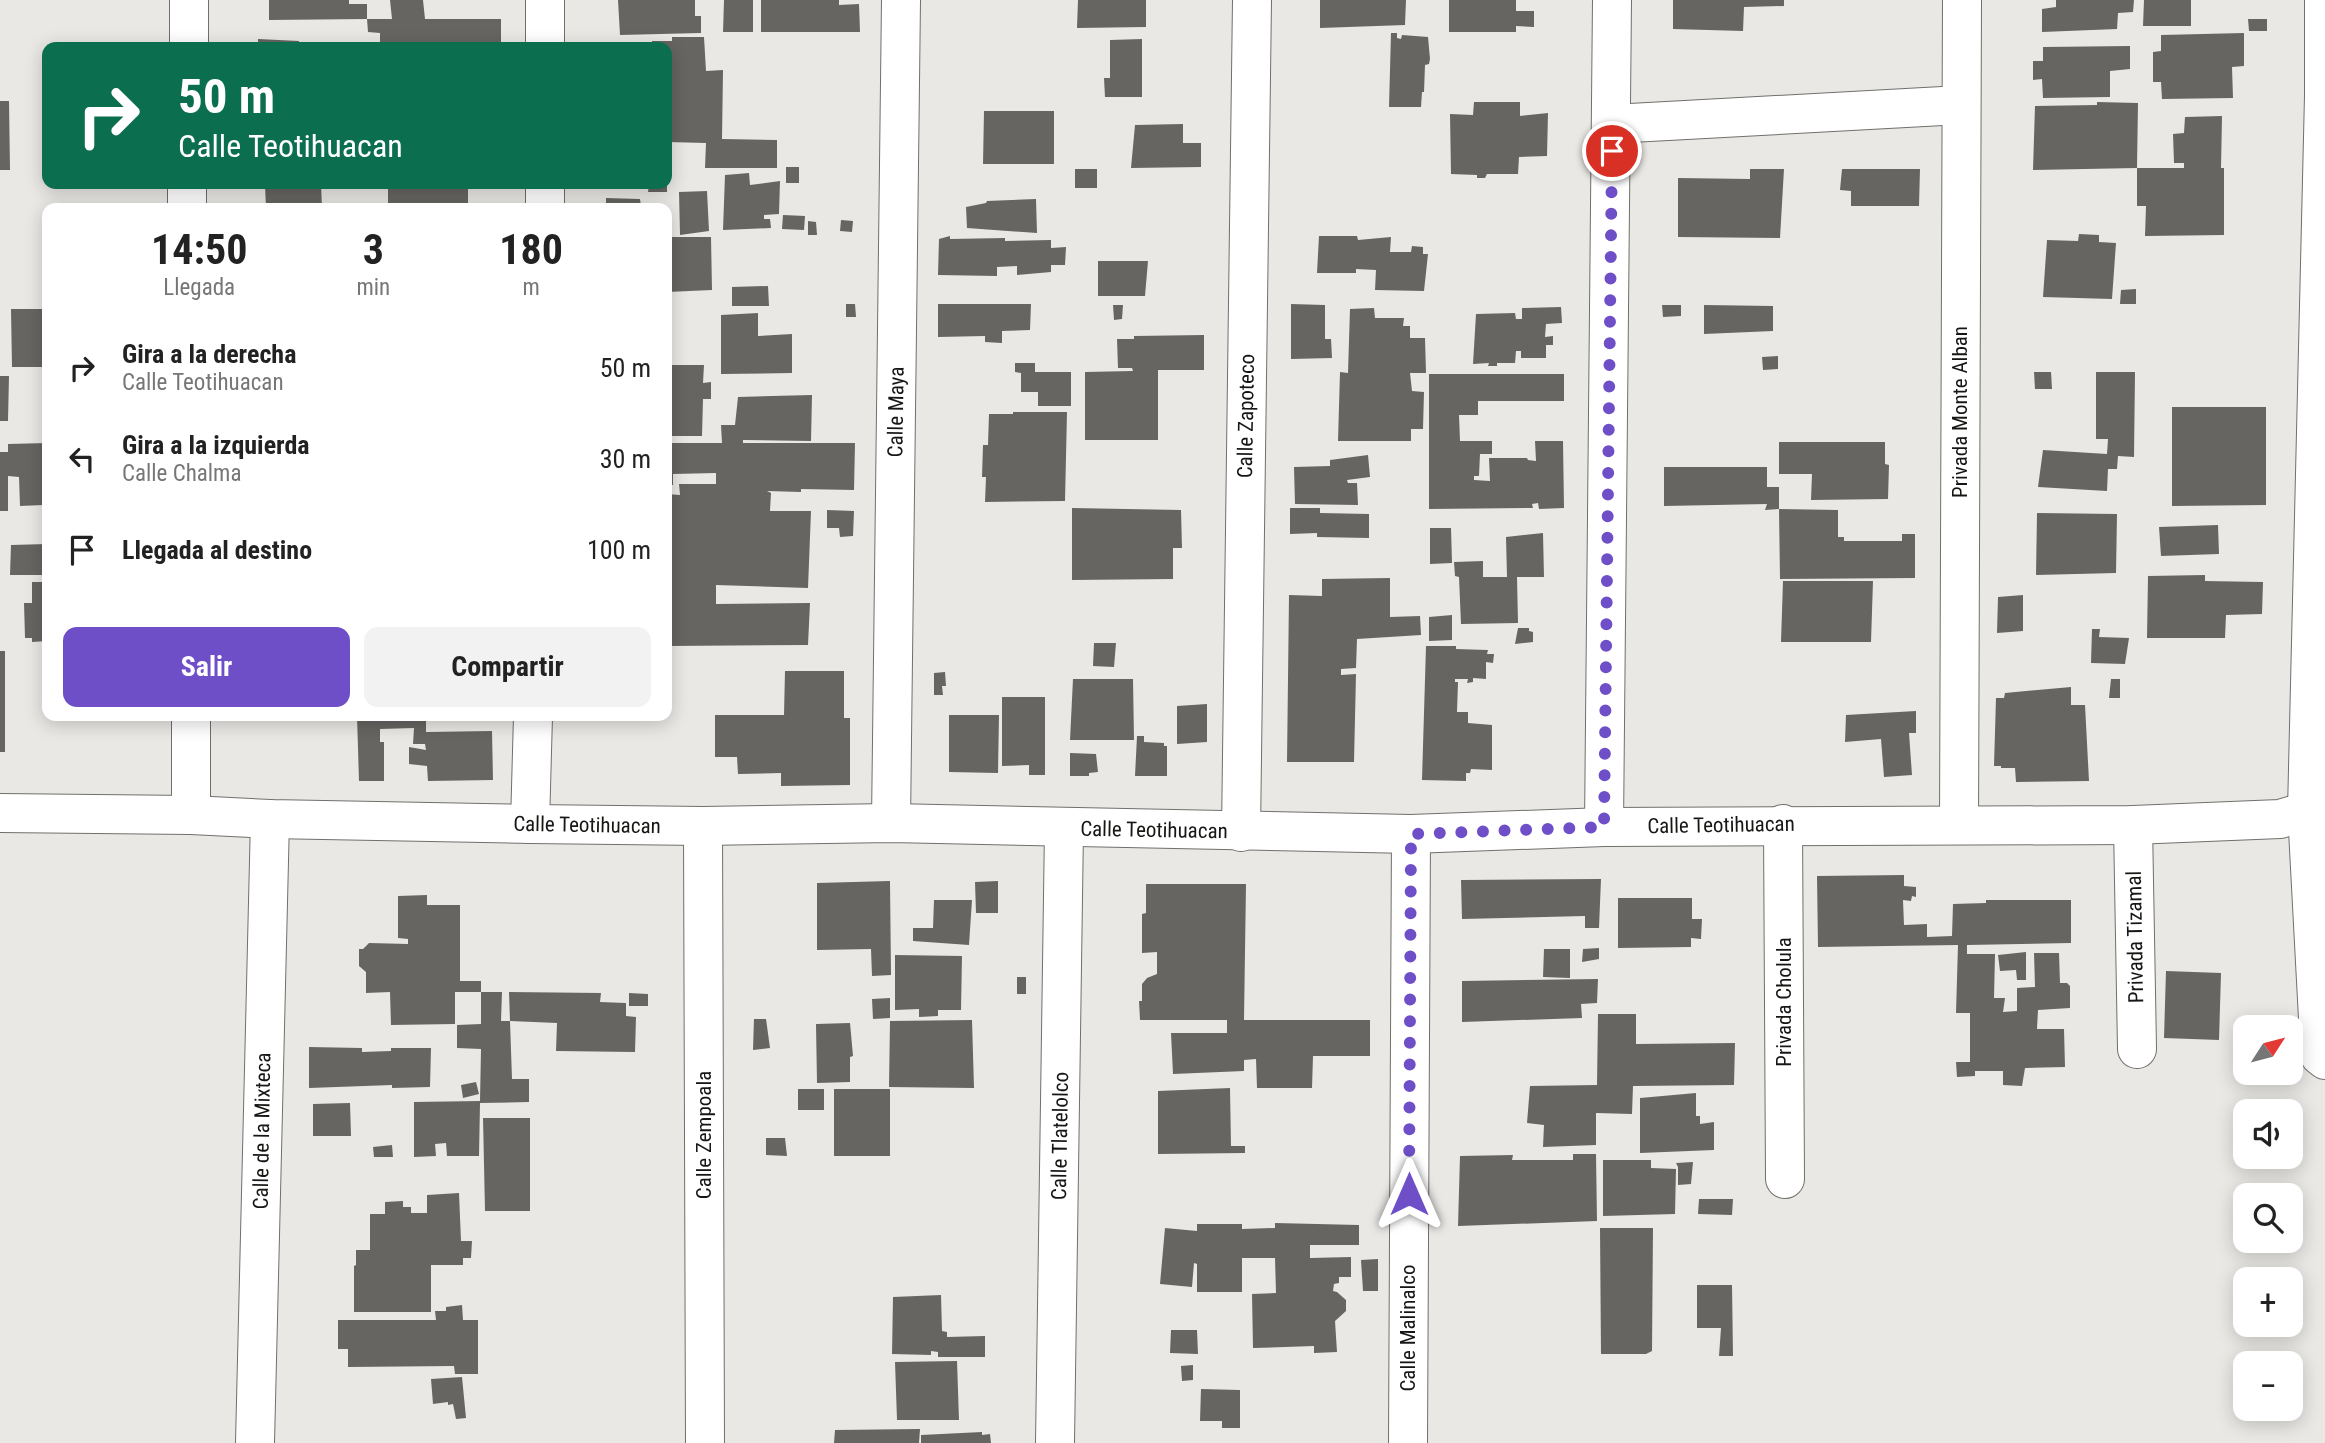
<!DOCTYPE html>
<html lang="es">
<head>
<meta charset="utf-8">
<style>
  :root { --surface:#fff; --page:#f2f2f2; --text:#222; --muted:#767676; --accent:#6e4fc8 }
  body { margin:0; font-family:"Roboto Condensed",sans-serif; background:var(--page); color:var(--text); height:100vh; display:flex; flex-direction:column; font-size:26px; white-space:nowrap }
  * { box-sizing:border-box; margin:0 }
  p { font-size:23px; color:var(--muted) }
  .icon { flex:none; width:38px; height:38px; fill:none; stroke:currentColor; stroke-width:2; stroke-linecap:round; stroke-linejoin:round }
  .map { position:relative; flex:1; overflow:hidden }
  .drawer { position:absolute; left:42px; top:203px; width:630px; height:518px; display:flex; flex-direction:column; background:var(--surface); border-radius:14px; box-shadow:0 4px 18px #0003 }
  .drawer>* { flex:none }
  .hud { position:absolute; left:42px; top:42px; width:630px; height:147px; border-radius:14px; box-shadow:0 4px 18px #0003; background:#0b6e4f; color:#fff; overflow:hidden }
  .needle { width:46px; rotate:54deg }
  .fabs { position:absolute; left:2233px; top:1015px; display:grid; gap:14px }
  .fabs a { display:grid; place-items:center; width:70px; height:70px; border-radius:14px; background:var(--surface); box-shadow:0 4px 18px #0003; font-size:35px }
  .pin { position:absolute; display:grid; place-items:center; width:60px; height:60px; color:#fff; margin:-30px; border:4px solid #fff; border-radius:50%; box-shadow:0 2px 7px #0007 }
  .me { position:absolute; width:77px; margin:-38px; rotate:0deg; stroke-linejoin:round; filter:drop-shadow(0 0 5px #0008) }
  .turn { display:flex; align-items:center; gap:24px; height:147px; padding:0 21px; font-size:32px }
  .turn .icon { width:91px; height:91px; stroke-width:2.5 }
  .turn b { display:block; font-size:49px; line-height:60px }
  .eta { display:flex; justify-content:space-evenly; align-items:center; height:119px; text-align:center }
  .eta b { font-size:42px; font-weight:700; line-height:49px }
  .action { display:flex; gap:14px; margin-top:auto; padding:14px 21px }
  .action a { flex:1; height:80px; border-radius:14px; background:var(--accent); color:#fff; font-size:28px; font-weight:700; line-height:80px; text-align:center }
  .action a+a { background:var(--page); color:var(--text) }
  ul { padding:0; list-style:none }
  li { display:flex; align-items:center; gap:21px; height:91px; padding:0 21px }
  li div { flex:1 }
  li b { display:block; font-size:26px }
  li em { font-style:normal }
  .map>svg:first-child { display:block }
</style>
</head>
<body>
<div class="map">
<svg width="2325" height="1443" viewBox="0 0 2325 1443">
  <rect width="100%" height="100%" fill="#eae8e5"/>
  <g fill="#676562">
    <path d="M269,0H349V4H367V19L269,20Z"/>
    <path d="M390,0H423L425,19H501V47H380V33L368,32L367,19H392Z"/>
    <path d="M618,0H695V16H701V33L620,35Z"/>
    <path d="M724,0H753V32H723Z"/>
    <path d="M761,0H839V5L859,4L860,32H761Z"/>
    <path d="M1078,0H1146V27L1077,28Z"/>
    <path d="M1320,0H1406L1405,25L1320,28Z"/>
    <path d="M1449,0H1516V11H1534V27L1516,26V32H1449Z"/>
    <path d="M1673,0H1784V6L1744,7L1743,31L1673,29Z"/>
    <path d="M2056,0H2134L2133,12L2118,13L2117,29L2042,32V9L2056,7Z"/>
    <path d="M2144,0H2191V26H2143Z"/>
    <path d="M2248,19H2267V31H2249Z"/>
    <path d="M1391,33H1397V38L1401,39L1402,35L1428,37L1430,59L1429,64L1425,65L1424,92H1422L1421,107H1389Z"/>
    <path d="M2244,33V66L2232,67L2233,98L2162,99L2161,82H2153V52L2161,51V35Z"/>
    <path d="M672,37H704L706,71L723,70L722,139L777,140V168H705L706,143L667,142V74L671,72H667V47H652V41H672Z"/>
    <path d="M258,39L299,41V47H258Z"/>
    <path d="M1142,39V97H1105L1104,78H1110V40Z"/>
    <path d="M2130,46V69L2110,71V97L2043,98L2042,79L2033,80V61H2043V47Z"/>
    <path d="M0,101H9L10,170H0Z"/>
    <path d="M1474,102H1520V116L1548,113L1547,156L1519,157L1518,174H1487L1485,178H1477V175L1451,174L1450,114L1473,115Z"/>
    <path d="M2097,102L2138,103L2137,168H2184V163H2174L2173,134L2184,133L2185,117L2222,116L2221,168H2224V235L2145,236L2146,206H2137V168L2033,170L2035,106L2097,105Z"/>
    <path d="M984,111H1054V164H983Z"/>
    <path d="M1183,124V143H1201V167L1131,168L1135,125Z"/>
    <rect x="786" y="167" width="13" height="16"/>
    <rect x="1075" y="169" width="22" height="19"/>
    <path d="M1750,169H1784L1780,238L1678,237V178L1750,179Z"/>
    <path d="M1842,169H1920L1919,206H1851V191L1840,190Z"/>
    <path d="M749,173L750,185L780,181L779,214L764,215V219H770L771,228L723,230L725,175Z"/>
    <path d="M272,184H321L322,208H266L265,185Z"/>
    <path d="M412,184H468V208H388V189H413Z"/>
    <path d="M649,184H667V192H648Z"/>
    <path d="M707,191L709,231L680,235L679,192Z"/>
    <path d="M606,198L640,199L641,206L606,208Z"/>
    <path d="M1036,199L1037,233L967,228L966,207L986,203L987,201Z"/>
    <path d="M783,215L805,216L804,230L782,229Z"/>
    <path d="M841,220L853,221L852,232L840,231Z"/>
    <path d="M808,221L816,222L817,235H808Z"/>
    <path d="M2079,234L2099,235V242L2116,243L2112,299L2043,297L2047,240L2078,241Z"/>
    <path d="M950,236V239L1005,238V241L1051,240V248L1066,247L1065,265H1051V272L1017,275V266L997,267V276L938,275L939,239Z"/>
    <path d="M1319,236H1357L1358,240L1391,237L1390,252H1411L1412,246L1423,247V254H1428L1424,291L1375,290L1376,270L1356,269V273H1317Z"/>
    <path d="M667,237H711L712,290L667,292Z"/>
    <path d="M1098,261H1148L1145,296H1098Z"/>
    <path d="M768,286L769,306H732V287Z"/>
    <path d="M2136,289V304H2120L2121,290Z"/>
    <path d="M846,304H855L856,317H846Z"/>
    <path d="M938,304H1031L1030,330L1002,331V343L985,342V336L938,337Z"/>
    <path d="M1291,304L1325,305V339H1331L1332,358L1291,359Z"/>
    <path d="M1113,305H1123L1122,319L1114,320Z"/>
    <path d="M1662,305H1681V316L1663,317Z"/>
    <path d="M1704,305L1773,306V331L1704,334Z"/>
    <path d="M1561,307L1562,323L1546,324L1545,337L1553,336V345H1546V358H1521V351H1516L1515,363H1497V366H1488L1489,363L1473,364L1476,314L1515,313L1516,319H1522V308Z"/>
    <path d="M1374,308L1375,318H1404L1403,326H1410V338H1425L1426,373H1410L1412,391L1424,392L1423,429H1411V441H1338L1340,372L1348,373L1350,309Z"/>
    <path d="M11,309H47V367H12Z"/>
    <path d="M758,313V336L792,334V373L721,374V315Z"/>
    <path d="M1204,335V370H1158V440H1085V372L1133,371L1132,368H1118L1117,339H1134V336Z"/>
    <path d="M1778,356V369L1763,370L1762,357Z"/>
    <path d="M1015,363H1035V372H1071V406H1038V392H1021V373L1015,372Z"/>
    <path d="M667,365H704L703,383L711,382V399H703L702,436H667Z"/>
    <path d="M2034,372H2051L2052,389H2035Z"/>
    <path d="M2096,372H2135L2134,457L2118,456L2117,469H2108L2107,491L2038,487L2043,450L2107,454L2108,439H2096Z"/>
    <path d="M1429,374H1564V401H1478V415H1459L1460,441H1492V454H1480L1479,476H1474V480L1490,481L1489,458H1527L1528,460L1536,461L1535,441H1563L1564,508L1539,509L1538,503L1532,504L1533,508L1429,509Z"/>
    <path d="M0,376H9L8,421H0Z"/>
    <path d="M812,395L811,441L743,440V443H855L854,490L801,489V492L767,491L771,493L770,511H811L808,588L716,585V604L810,603L808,645L667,646V494L680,495L679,484H716V473L673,474V485H667V443H722L721,425H735L738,397Z"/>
    <path d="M2172,407H2266V505L2172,506Z"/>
    <path d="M1013,412H1067L1065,501L985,502L986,477H982L983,445H988L989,414H1013Z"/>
    <path d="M1779,442H1885V464L1889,465L1888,499L1811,500L1812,474H1779Z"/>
    <path d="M47,443V512H43V505L20,506L19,477L8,476V511H0V452H8V444Z"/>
    <path d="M1368,455L1370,477L1347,480L1348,483H1357L1358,505L1295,504L1294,467L1330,466V460Z"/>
    <path d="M1664,467H1767V487H1779V509L1765,510L1767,504L1664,506Z"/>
    <path d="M1072,508L1181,510L1182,548H1173V579L1072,580Z"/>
    <path d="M1290,508H1320V513L1369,514V538L1317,537V533L1290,534Z"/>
    <path d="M1779,509L1838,510V537H1844V541H1902V534H1915V578L1780,579Z"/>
    <path d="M827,510L854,511L853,536L840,537L839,528H827Z"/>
    <path d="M2037,513L2117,514L2116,573L2036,575Z"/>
    <path d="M2218,525L2219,554L2161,556L2159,527Z"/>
    <path d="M1430,528H1451L1452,563L1430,564Z"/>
    <path d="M1543,533L1544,577H1517L1518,623L1461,624L1459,577L1455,576L1454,562L1483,561V577H1507L1506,537Z"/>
    <path d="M47,544V575H10L11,545Z"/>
    <path d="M2205,575V581L2263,582L2262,614L2226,615L2225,638H2147L2148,576Z"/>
    <path d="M1390,578V617L1420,616L1421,635L1357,639L1356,668L1341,669V675L1356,674L1354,762H1287L1289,595L1322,596V579Z"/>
    <path d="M1783,581H1873L1871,642H1781Z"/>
    <path d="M32,582H47V641L32,642V638H25L24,603H32Z"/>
    <path d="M2023,595V631L1997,633L1998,597Z"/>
    <path d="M1452,615V640L1429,641V617Z"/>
    <path d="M1518,628H1529V631L1533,632V642L1515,644Z"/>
    <path d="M2092,629H2100L2099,637L2129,638L2125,664L2091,663Z"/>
    <path d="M1094,643H1116L1114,667L1093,666Z"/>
    <path d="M1426,646H1456V649L1488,650L1487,654H1494L1493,663L1486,662V679L1473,678V682L1467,683L1468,679H1455V682H1458L1457,712H1468V723L1492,725V770L1471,769L1470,773H1466V781L1422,780Z"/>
    <rect x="0" y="651" width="5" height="101"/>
    <path d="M785,671H844V718H850V785L781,786V773L738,774L737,757H715V715H784Z"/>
    <path d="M945,672L946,686H942L943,695H934V673Z"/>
    <path d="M1073,679H1133L1134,740H1070Z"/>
    <path d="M2111,679H2120V698H2109Z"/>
    <path d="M2071,687V705H2085L2089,781L2016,782L2015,768H2001V766H1994L1996,698H2004L2005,693Z"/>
    <path d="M1002,697H1045V775H1029V765L1002,766Z"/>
    <path d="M1207,704V742L1177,744V706Z"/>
    <path d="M1916,711V733H1909L1912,775L1884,777L1881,739L1845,742L1846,715Z"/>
    <path d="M949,715H999L998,773L949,772Z"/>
    <path d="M357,716H426V732L492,731L493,780L428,781L427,766L409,764V747L426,750L425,744H413L414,728L380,729V742H384V781H359Z"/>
    <path d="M1137,736H1144V742L1164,743V746H1167V776H1135Z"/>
    <path d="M1070,753L1096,754L1098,772L1089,773V776H1070Z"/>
    <path d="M1904,875V886L1916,887V897L1912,896L1911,901L1903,900L1904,925L1927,924V937L1952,936L1953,904L1986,903V900H2071V943L1967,945V954H1995L1994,998H2005L2003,1012L2017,1011V988L2035,987L2034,953H2059L2060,983H2067L2070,986V1008L2038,1010L2037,1029H2064L2065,1067L2025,1068L2022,1086L2003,1085V1071H1975V1076L1957,1077L1956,1062H1970V1013H1956L1958,945L1818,947L1817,876Z"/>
    <path d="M1601,879L1599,928H1585V916L1462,919L1461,880Z"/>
    <path d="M890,881L891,975L872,976L871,949L817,950V883Z"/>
    <path d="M998,881V913H976L975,882Z"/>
    <path d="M1146,884H1246L1244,1020H1370V1056H1313L1312,1088H1257L1256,1059L1244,1060V1071L1173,1074L1171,1033H1227V1020H1140L1139,1001H1142V984L1147,978L1157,974V952L1142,953V914L1146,913Z"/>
    <path d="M427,895V905H460V981H481V992H455V1024L391,1025L390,992L366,993V972L359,966V949H363L369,943L408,944V939L398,938V896Z"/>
    <path d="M1618,898H1692V919H1702L1701,939L1691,938V947L1618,948Z"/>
    <path d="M934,900H972L969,945L913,941V928H933Z"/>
    <path d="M1599,948V959L1582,962L1583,949Z"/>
    <path d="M1544,949H1570V978L1543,977Z"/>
    <path d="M2026,952V980H2017L2016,970L2000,971L1998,955Z"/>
    <path d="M895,955L962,956L961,1010H938V1016L919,1017V1009L895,1010Z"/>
    <path d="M2166,971L2221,973L2219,1040L2164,1038Z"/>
    <rect x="1017" y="977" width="9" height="17"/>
    <path d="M1598,979L1597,1003L1581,1004L1582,1018L1462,1022V981Z"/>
    <path d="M481,992H502L501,1021H510L509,992L601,993L600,1002L626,1003V1016L636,1017L635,1052L556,1051L557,1023L510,1021L512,1079H529V1102L480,1103L479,1156H447L446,1143L435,1144L436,1156L414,1157V1102L480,1101L481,1049L457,1048V1025L481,1024Z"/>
    <path d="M629,993L648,994V1006H629Z"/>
    <path d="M890,998V1018L873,1019L872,999Z"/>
    <path d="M1598,1014H1636V1044L1735,1043L1734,1085L1633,1086L1632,1114L1596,1113V1145L1543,1147L1544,1125L1527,1123L1530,1086L1597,1085Z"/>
    <path d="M754,1019H766L770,1048L753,1050Z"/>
    <path d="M972,1020L974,1088L889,1087L890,1021Z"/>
    <path d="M850,1023L853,1056L850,1057V1082L817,1083L816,1024Z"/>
    <path d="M309,1047L362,1048V1052L391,1051V1048H431L430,1087L392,1088V1085L309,1088Z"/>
    <path d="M476,1082L479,1094L463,1098L461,1085Z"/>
    <path d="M1230,1088L1231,1146H1245V1153L1158,1154V1091Z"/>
    <rect x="798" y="1089" width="26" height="21"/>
    <rect x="834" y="1089" width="56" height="67"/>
    <path d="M1696,1093V1116H1700V1124L1714,1122V1150L1640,1153V1098Z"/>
    <path d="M350,1103L351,1136H313V1104Z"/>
    <path d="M483,1118H530V1211H485Z"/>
    <path d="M766,1138H785L787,1156L766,1155Z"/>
    <path d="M392,1145L393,1157H374L373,1147Z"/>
    <path d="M1573,1154H1596L1597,1221L1458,1226L1460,1156L1513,1155L1512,1160H1573Z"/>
    <path d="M1603,1160H1651V1168L1676,1169L1675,1214L1603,1216Z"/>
    <path d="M1693,1162L1691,1184L1678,1185V1167L1676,1163Z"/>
    <path d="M459,1193L461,1241H472L471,1258H463V1265H431V1312H354V1266L356,1265V1250H370V1214H385V1202L403,1201V1207H411V1213H427V1195Z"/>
    <path d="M1699,1199H1733L1732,1215L1698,1214Z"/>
    <path d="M1275,1223L1359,1225V1245H1310V1258L1351,1257V1277H1339V1283L1334,1284L1333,1291L1337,1292L1346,1300V1311L1335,1321L1337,1352L1314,1353V1346L1253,1348L1252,1294L1276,1293L1275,1258H1242V1292H1197V1264L1194,1263L1192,1287L1160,1284L1165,1228L1197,1231V1224H1242V1229L1275,1228Z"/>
    <path d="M1600,1228H1653L1652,1351L1646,1354H1601Z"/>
    <path d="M1378,1259V1291H1363L1361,1260Z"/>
    <path d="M1697,1285H1732L1733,1356H1719L1721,1328H1697Z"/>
    <path d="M941,1295L942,1331L947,1332V1337L985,1336V1357H938V1352L931,1351V1355L892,1354L893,1297Z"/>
    <path d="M462,1305L463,1320H478V1374H455L454,1366L348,1367V1349H338V1320H436L435,1311H446V1307Z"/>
    <path d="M1171,1330H1197L1198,1354L1170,1353Z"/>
    <path d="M957,1361L959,1420H897L895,1362Z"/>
    <path d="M1193,1365V1380L1182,1381L1181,1366Z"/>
    <path d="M462,1377L466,1418L456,1419L453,1404L448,1405V1402L433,1404L431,1379Z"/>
    <path d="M1201,1389L1240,1390V1428H1222V1421H1200Z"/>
    <path d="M920,1429L919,1443H834L835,1430Z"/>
    <path d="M982,1432V1435L990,1434L991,1443H921V1435Z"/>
  </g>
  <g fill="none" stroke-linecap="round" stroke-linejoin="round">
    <g stroke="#716f6c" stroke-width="40">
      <g id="minor">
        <path d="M545,0V47"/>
        <path d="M2324,0V96L2307,811L2320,1056L2325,1060"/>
        <path d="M189,47V0"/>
        <path d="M1612,124L1961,105"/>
        <path d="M187,184V208"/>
        <path d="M545,184V208"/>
        <path d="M191,716V815"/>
        <path d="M0,813L191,815L270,819L530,824L703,826L891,823L1411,834L1604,827L2133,825L2280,819L2307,811"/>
        <path d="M891,823L901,0"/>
        <path d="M530,824L533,716"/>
        <path d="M1783,824L1785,1179"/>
        <path d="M1959,825L1962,0"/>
        <path d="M2133,825L2137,1049"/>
        <path d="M703,826L705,1443"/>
        <path d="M1604,827L1612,0"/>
        <path d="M1241,832L1252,0"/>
        <path d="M255,1443L270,819"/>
        <path d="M1055,1443L1064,829"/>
        <path d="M1408,1443L1411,834"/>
      </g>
    </g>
    <use href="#minor" stroke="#fff" stroke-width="38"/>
  </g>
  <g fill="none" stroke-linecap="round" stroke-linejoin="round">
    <path stroke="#6e4fc8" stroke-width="12" stroke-dasharray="0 21.6" d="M1409,1194L1411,834L1604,827L1612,151"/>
  </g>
  <g text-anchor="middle" stroke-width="6" stroke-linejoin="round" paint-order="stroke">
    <g font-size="21" fill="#161614" stroke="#fff">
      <text transform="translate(896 412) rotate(-89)" y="7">Calle Maya</text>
      <text transform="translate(1960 412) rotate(-90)" y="7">Privada Monte Alban</text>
      <text transform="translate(1246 416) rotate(-89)" y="7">Calle Zapoteco</text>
      <text transform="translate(587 825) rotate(1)" y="7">Calle Teotihuacan</text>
      <text transform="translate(1721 825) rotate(-1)" y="7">Calle Teotihuacan</text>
      <text transform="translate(1154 830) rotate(1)" y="7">Calle Teotihuacan</text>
      <text transform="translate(2135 937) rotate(-91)" y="7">Privada Tizamal</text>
      <text transform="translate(1784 1002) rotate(-90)" y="7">Privada Cholula</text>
      <text transform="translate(262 1131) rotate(-89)" y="7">Calle de la Mixteca</text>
      <text transform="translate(704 1135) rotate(-90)" y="7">Calle Zempoala</text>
      <text transform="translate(1060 1136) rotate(-89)" y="7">Calle Tlatelolco</text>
      <text transform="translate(1408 1328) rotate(-90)" y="7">Calle Malinalco</text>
    </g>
  </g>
</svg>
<div class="fabs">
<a><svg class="needle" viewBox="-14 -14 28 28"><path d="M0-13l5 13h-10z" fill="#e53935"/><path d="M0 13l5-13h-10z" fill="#767676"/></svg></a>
<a><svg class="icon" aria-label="sound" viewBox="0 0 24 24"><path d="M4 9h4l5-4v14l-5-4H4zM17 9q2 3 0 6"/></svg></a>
<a><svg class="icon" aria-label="search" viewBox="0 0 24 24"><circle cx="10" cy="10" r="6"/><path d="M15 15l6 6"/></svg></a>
<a>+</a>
<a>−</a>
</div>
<div class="pin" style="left:1612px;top:151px;background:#d93025"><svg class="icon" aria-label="arrive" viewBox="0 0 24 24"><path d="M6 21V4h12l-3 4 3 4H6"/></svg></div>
<svg class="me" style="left:1409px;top:1194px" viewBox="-20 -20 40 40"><path d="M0-17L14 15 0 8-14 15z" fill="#6e4fc8" stroke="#fff" stroke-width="4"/></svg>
<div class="hud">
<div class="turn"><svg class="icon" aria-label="right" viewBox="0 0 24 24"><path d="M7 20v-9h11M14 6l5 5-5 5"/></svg><div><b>50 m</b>Calle Teotihuacan</div></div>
</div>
<section class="drawer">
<div class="eta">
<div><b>14:50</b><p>Llegada</p></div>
<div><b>3</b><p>min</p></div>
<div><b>180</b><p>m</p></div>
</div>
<ul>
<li><svg class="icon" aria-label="right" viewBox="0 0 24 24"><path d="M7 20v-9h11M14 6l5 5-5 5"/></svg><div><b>Gira a la derecha</b><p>Calle Teotihuacan</p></div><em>50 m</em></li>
<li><svg class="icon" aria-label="left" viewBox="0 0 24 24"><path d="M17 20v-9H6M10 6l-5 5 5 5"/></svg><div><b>Gira a la izquierda</b><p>Calle Chalma</p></div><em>30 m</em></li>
<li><svg class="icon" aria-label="arrive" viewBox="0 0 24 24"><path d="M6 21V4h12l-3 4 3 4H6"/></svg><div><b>Llegada al destino</b></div><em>100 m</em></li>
</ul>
<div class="action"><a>Salir</a><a>Compartir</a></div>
</section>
</div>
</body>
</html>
